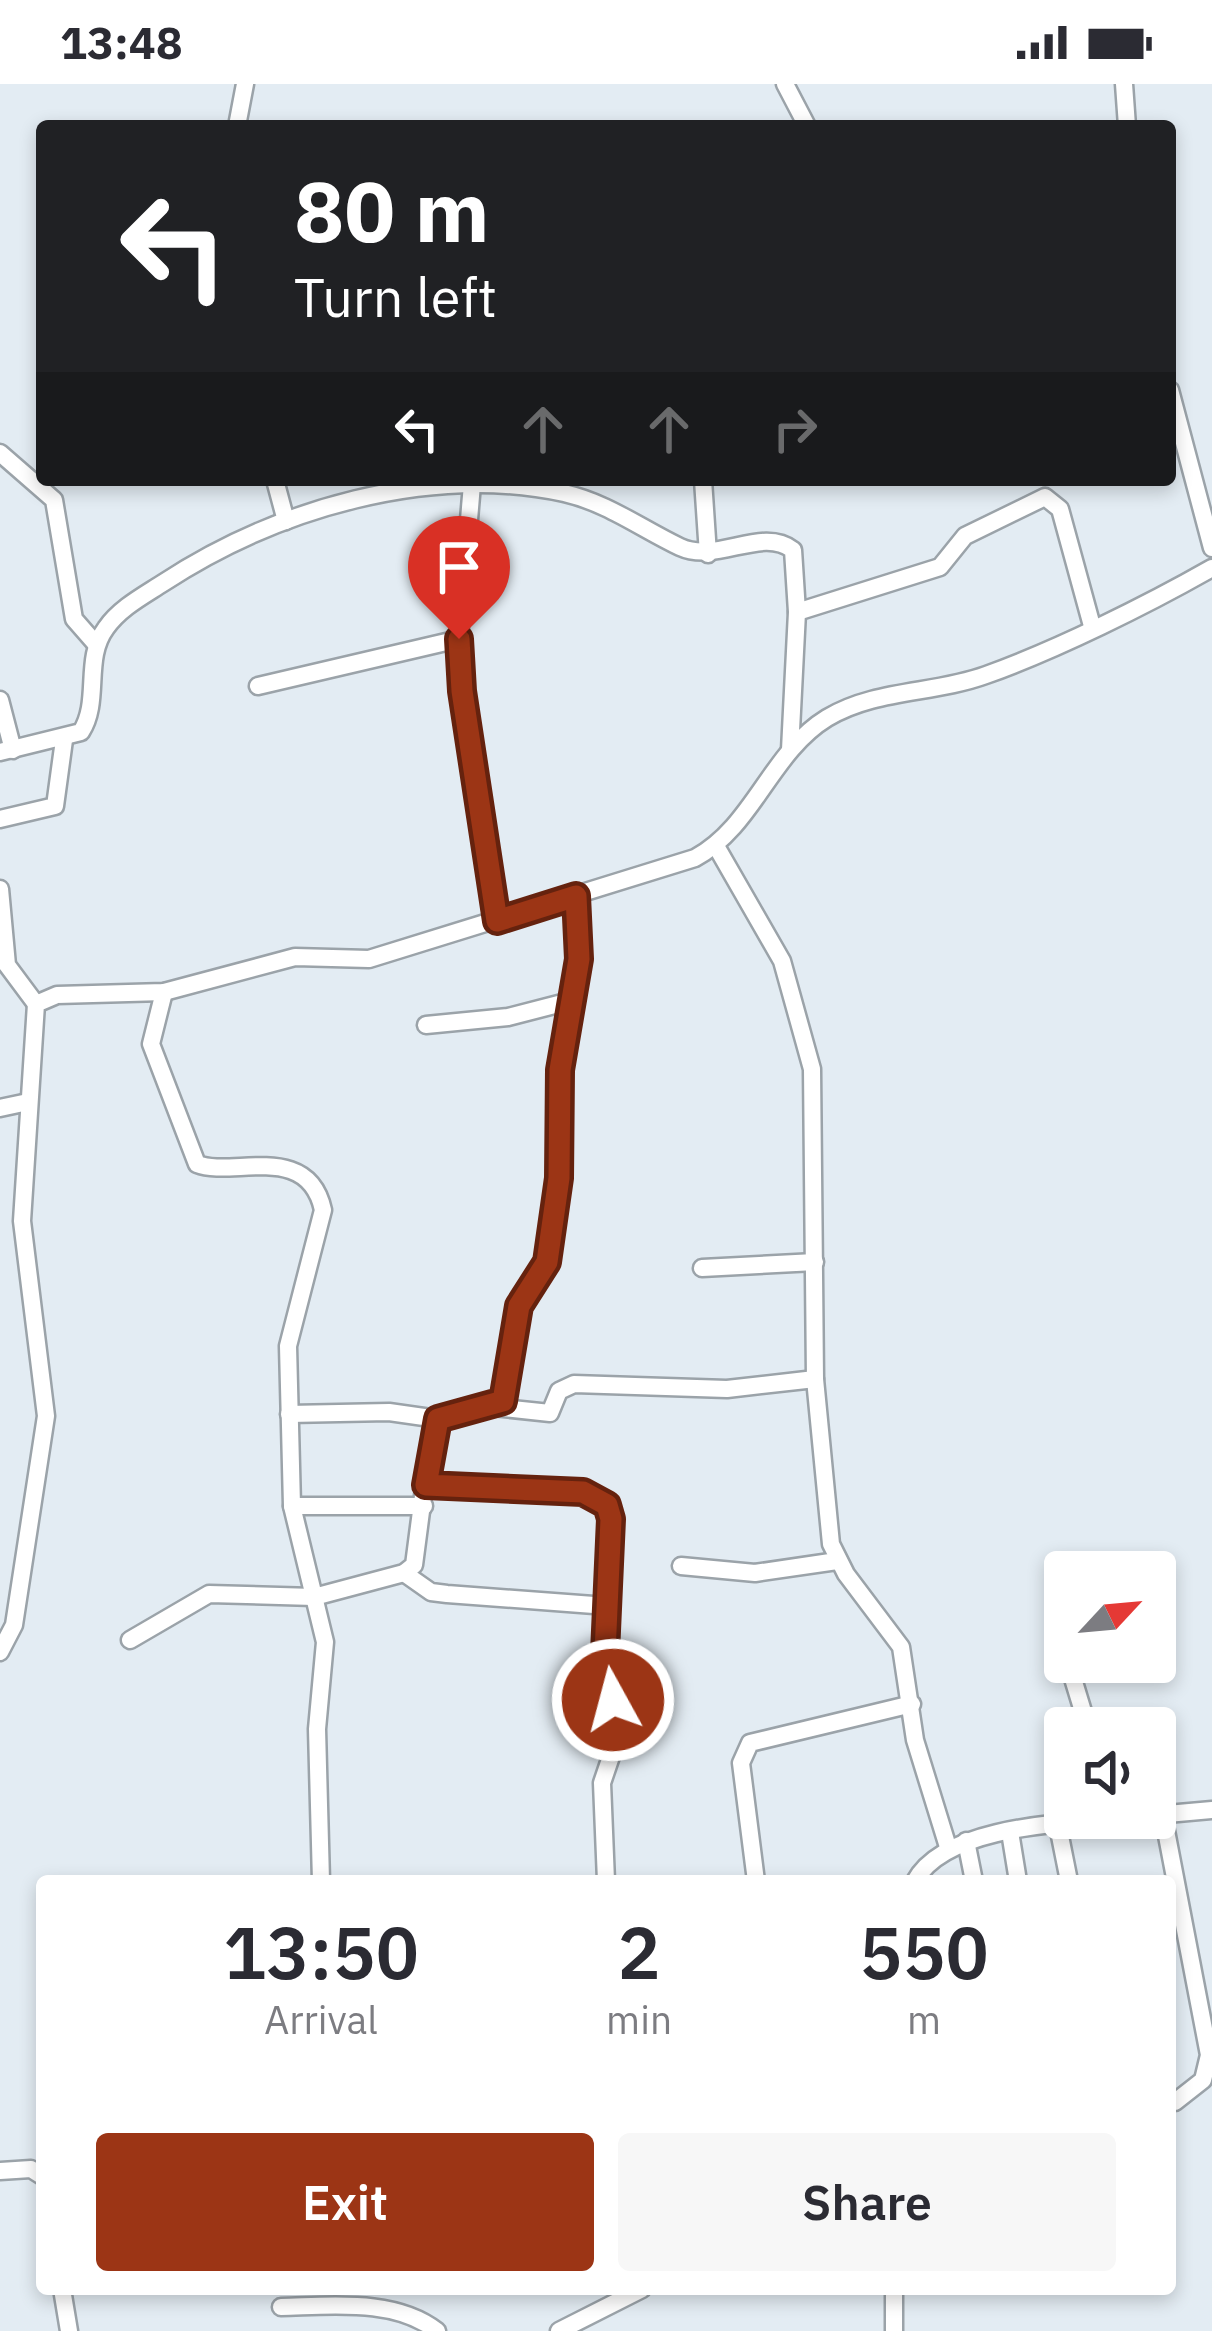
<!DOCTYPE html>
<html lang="en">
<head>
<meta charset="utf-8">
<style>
  :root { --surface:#fff; --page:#f7f7f7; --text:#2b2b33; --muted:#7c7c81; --accent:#9c3515 }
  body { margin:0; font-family:"IBM Plex Sans",sans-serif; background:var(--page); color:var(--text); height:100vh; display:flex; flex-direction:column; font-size:45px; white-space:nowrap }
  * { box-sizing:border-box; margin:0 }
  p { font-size:39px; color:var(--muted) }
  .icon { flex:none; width:66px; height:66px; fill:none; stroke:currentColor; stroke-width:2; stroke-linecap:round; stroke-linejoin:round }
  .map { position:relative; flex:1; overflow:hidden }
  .sheet { position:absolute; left:36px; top:1791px; width:1140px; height:420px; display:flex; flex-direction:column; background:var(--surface); border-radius:12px; box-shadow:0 6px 18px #0003 }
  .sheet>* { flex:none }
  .top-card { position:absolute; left:36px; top:36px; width:1140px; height:366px; border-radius:12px; box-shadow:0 6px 18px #0003; background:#202124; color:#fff; overflow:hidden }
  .needle { width:78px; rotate:64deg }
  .controls { position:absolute; left:1044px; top:1467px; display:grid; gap:24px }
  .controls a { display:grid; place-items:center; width:132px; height:132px; border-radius:12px; background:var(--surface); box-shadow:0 6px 18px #0003; font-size:60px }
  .pin { position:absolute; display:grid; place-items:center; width:102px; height:102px; color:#fff; margin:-123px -51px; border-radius:50% 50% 50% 0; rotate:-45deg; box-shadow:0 0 12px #0007 }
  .pin .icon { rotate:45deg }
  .me { position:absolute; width:132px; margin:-66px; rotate:353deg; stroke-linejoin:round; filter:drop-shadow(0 0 9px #0008) }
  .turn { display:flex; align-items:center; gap:42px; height:252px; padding:0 60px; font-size:54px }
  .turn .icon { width:156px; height:156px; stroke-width:2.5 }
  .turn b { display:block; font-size:84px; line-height:102px }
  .lanes { display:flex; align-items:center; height:114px; padding:0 60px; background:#0003; justify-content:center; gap:60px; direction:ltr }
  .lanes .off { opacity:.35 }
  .eta { display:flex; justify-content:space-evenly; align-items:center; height:204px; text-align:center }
  .eta b { font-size:72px; font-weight:600; line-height:84px }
  .button { display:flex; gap:24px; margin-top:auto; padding:24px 60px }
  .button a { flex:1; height:138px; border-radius:12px; background:var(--accent); color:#fff; font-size:48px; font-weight:600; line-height:138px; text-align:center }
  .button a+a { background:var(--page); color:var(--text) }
  .status { display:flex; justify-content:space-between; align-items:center; height:84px; padding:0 60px; background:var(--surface); direction:ltr }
  .status svg { height:33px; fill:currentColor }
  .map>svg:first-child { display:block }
</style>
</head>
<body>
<div class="status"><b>13:48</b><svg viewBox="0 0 49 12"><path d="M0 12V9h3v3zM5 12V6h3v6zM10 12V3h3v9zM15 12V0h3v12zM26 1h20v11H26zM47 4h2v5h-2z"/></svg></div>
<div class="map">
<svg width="1212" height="2247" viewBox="0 0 1212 2247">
  <rect width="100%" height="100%" fill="#e3ecf3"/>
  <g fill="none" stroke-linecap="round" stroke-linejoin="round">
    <g stroke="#9ba3a9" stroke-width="21">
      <g id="street">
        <path d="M785,0L807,42"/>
        <path d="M1124,0L1127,42"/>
        <path d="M237,42L245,0"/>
        <path d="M1170,306L1212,464"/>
        <path d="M0,369L54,416L74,535L95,559"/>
        <path d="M275,396L286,437"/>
        <path d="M703,396L708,470"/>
        <path d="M472,400L459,555L462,606L497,837"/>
        <path d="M797,528L940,483L965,452L1045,413L1060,425L1092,542"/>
        <path d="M258,602L459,555"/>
        <path d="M0,616L13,666"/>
        <path d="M0,668L81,648C101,617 83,575 106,544C120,524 143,512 163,499C276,425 429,380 564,409C608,419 640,444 680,463C717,480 762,442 793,466L797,528L790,666"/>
        <path d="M0,735L55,722L64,656"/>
        <path d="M716,762L782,877L812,985L815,1295L831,1460L846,1490L901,1563L915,1656L948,1763"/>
        <path d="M0,805L7,881L36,920"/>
        <path d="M164,908L151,960L197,1080C232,1094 308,1057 323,1126L288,1262L292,1422L325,1558L317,1645L321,1797"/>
        <path d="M426,941L508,933L574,916"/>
        <path d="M0,1024L28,1018"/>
        <path d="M702,1184L815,1178"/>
        <path d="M493,1323L550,1329L559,1307L574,1300L727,1305L815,1295"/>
        <path d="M289,1330L389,1328L438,1335"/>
        <path d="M426,1401L583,1408L607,1421L611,1435L605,1569L620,1646L602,1699L606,1797"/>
        <path d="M292,1422H424"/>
        <path d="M681,1482L755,1489L837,1477"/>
        <path d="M404,1489L431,1508L447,1510L607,1522"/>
        <path d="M1059,1546L1065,1566"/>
        <path d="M130,1556L209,1510L314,1513L404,1489L414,1481L432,1343L446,1329L503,1317L519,1222L547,1178L559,1094L560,986L579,875L576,811"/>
        <path d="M0,1568L14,1541L46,1332L22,1137L36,920L57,911L164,908L295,873L369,875L695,774C754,742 770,669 827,634C875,605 934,610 986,591C1056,566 1147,521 1212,484"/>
        <path d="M1068,1578L1088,1644"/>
        <path d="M1156,1731L1212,1726"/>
        <path d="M1163,1731L1209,1971L1203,1996L1175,2018"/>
        <path d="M1058,1742L1069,1797"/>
        <path d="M1010,1748L1018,1797"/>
        <path d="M966,1757L974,1797"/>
        <path d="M756,1797L741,1679L750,1659L912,1620"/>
        <path d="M915,1797C946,1741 1065,1739 1125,1734"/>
        <path d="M0,2087L31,2085L42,2092"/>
        <path d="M62,2205L69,2247"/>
        <path d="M281,2223C331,2222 395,2214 437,2247"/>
        <path d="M559,2247L642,2205"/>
        <path d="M894,2247V2205"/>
      </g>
    </g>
    <use href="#street" stroke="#fff" stroke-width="16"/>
  </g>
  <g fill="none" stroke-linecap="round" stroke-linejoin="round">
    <g stroke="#65220e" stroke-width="30">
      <path id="route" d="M459,555L462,607L497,837L576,812L579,875L560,986L559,1094L547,1178L519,1222L503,1317L438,1335L426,1401L583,1408L607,1421L611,1435L605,1569L613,1616"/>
    </g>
    <use href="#route" stroke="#9c3515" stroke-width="21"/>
  </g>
</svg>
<div class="controls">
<a><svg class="needle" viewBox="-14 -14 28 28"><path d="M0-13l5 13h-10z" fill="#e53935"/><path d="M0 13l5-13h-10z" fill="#7c7c81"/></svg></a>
<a><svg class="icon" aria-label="sound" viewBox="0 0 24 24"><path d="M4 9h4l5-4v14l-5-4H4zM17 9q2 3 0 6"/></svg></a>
</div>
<div class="pin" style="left:459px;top:555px;background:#d93025"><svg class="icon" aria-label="arrive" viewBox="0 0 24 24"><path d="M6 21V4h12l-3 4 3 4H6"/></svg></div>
<svg class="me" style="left:613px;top:1616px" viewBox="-20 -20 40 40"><circle r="17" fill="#9c3515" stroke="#fff" stroke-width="3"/><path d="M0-11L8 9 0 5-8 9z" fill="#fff"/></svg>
<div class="top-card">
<div class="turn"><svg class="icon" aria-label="left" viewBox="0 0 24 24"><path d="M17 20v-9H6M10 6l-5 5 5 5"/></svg><div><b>80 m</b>Turn left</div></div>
<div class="lanes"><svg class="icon" aria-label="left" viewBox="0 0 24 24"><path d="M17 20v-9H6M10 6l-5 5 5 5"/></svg><svg class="icon off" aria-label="ahead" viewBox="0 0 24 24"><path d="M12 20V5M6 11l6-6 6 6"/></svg><svg class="icon off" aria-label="ahead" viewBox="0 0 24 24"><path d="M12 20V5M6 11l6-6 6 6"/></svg><svg class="icon off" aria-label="right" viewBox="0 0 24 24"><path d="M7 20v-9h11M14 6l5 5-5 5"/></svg></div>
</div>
<section class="sheet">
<div class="eta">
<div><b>13:50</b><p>Arrival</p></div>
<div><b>2</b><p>min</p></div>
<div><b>550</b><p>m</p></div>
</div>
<div class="button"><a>Exit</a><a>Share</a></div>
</section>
</div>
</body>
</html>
